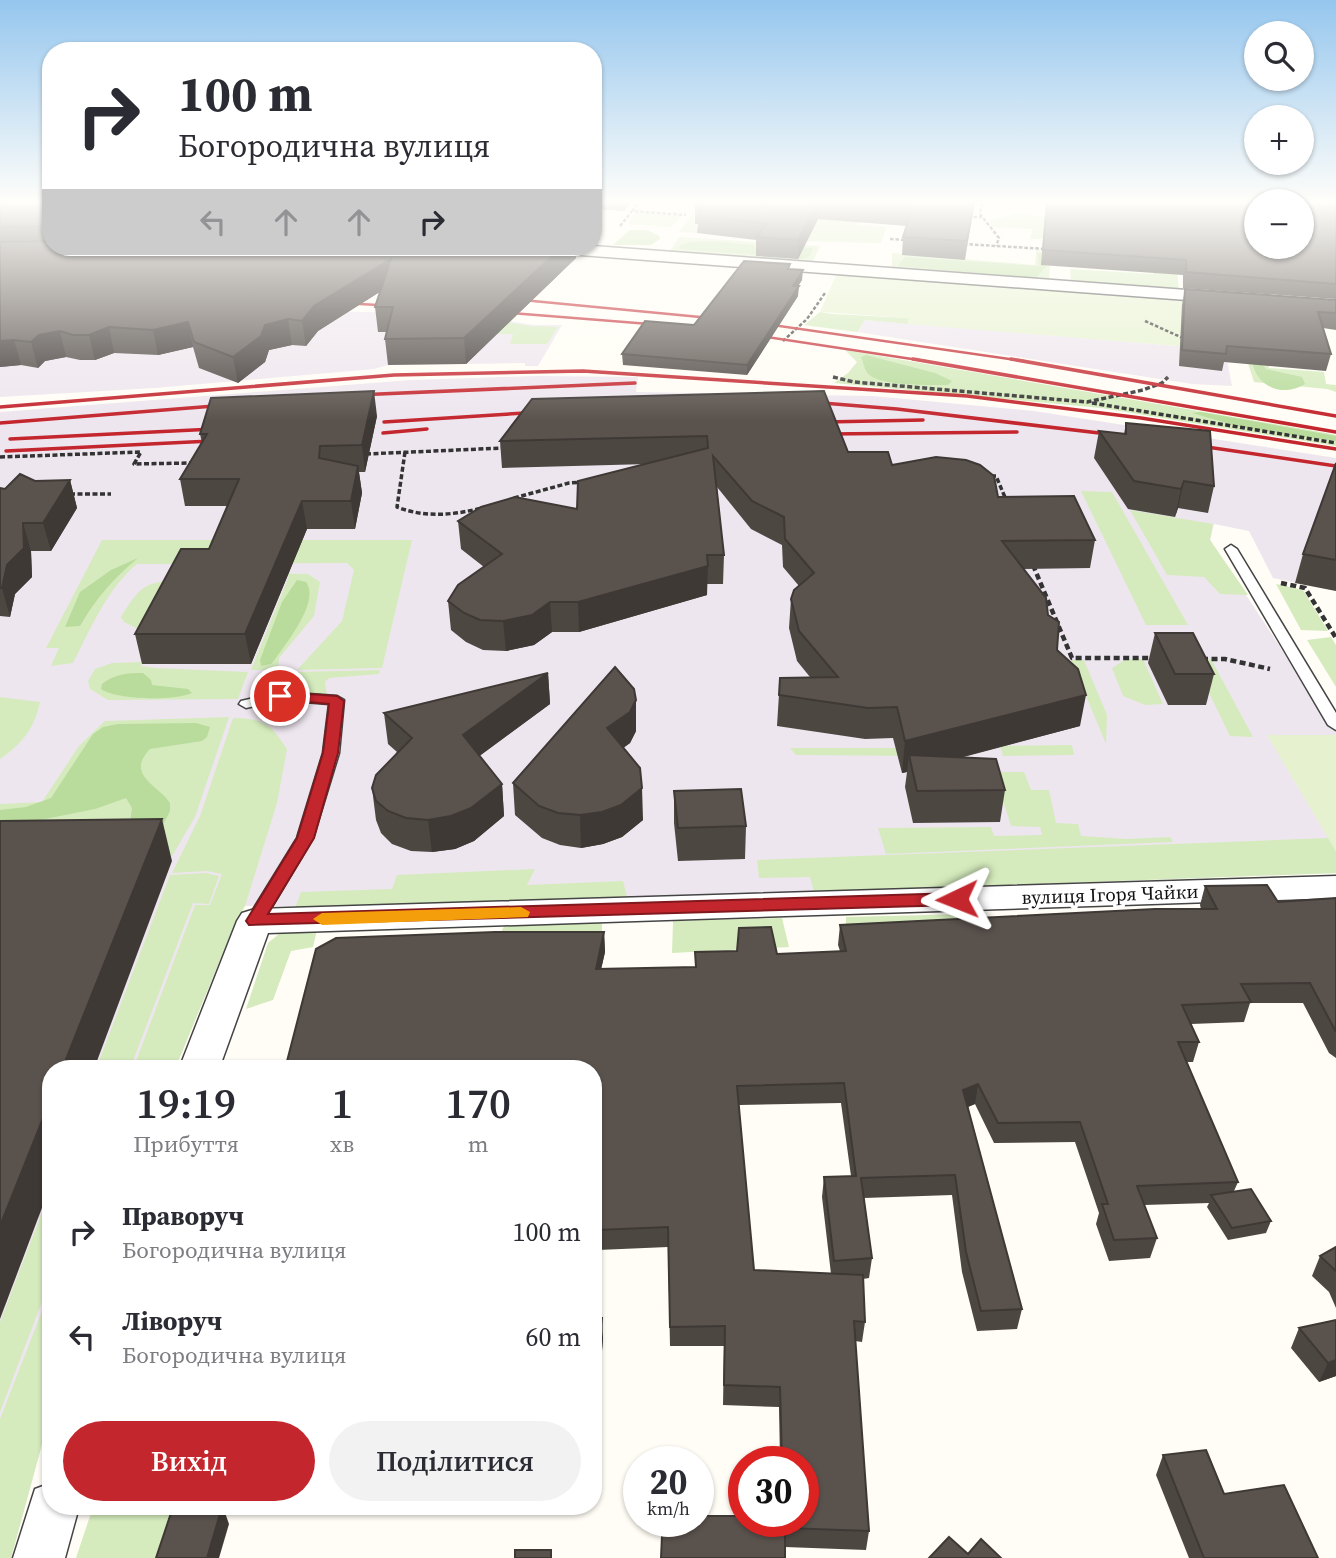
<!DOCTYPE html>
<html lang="uk">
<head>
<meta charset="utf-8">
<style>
  :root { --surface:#fff; --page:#f2f2f3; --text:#2b2b33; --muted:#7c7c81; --accent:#c4262e }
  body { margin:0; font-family:"Source Serif 4",serif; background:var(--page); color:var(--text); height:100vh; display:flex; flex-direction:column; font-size:26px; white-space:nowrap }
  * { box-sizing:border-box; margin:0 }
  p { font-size:23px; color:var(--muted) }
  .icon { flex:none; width:38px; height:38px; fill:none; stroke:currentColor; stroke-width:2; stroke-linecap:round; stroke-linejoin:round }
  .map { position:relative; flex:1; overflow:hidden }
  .details { position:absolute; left:42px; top:1060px; width:560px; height:455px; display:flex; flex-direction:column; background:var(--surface); border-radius:28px; box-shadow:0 2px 5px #0004 }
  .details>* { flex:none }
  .guide { position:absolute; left:42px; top:42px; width:560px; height:214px; border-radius:28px; box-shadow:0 2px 5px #0004; background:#fff; color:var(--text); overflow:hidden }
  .tools { position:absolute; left:1244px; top:21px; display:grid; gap:14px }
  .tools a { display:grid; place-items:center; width:70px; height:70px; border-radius:50%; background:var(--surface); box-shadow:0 2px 5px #0004; font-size:35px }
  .speed { position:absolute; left:623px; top:1446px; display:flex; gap:14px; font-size:35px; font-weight:700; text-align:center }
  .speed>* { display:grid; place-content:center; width:91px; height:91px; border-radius:50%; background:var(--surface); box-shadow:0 2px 5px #0004; line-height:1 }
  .speed small { font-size:18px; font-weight:400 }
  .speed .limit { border:10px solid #d22; background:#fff; color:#111 }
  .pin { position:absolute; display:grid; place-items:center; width:60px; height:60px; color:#fff; margin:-30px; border:4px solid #fff; border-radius:50%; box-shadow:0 2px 7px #0007 }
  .me { position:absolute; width:77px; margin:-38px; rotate:268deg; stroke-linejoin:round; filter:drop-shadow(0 0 5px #0008) }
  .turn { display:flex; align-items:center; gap:24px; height:147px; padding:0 21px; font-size:32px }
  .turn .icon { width:91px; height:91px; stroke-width:2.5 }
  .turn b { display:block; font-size:49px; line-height:60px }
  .lanes { display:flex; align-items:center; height:66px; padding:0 21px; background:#0003; justify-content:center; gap:35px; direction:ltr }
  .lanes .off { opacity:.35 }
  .eta { display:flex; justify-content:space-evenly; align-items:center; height:119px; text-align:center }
  .eta b { font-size:42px; font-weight:600; line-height:49px }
  .primary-button { display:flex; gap:14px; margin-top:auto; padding:14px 21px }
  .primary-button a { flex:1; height:80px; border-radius:42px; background:var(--accent); color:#fff; font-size:28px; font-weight:600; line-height:80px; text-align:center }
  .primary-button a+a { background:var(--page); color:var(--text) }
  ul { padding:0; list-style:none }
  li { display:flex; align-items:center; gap:21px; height:105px; padding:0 21px }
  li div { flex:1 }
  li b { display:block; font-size:26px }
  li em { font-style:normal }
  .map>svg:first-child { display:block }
</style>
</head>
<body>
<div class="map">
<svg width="1336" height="1558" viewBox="0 0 1336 1558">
  <rect width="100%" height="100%" fill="#fffdf5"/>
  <g fill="#eee6ef">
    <path d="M0,302L473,315L533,325H562L538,366H525V363L388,365L374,369L155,388L0,397Z"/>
    <path d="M865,320L1225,350L1232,386L1192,384L857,332Z"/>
    <path d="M536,376L638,377L636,392L873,396L1034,411L1336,458V591L1273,578L1249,531L1214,524L1210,540L1336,732V873L386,906H245L236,921L175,1069H51V1411L11,1558H0V412L411,380Z"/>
  </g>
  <g fill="#d5ebbd">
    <path d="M699,206L863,214L857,225L886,227L881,243L799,241L699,217L694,223L700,225L696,233L679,232Z"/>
    <path d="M636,212L681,216L671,227L628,224Z"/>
    <path d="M1017,213L1045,217L1047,239H1030L1033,229L992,227L989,221Z"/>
    <path d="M679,237L820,246L813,261L670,251Z"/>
    <path d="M1036,250L1051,251L1049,281L892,269V253L1035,265Z"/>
    <path d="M1153,258L1176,263L1179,289L1071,281L1070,269L1153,274Z"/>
    <path d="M820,312L832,314L909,318L908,324L865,320L857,332L804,325Z"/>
    <path d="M473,316L530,326L558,327L547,344H510L513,334L465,335Z"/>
    <path d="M1259,327L1269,368L1324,372L1326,384L1336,385V392L1327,389L1254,382L1242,345Z"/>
    <path d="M845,350L1326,433L1336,435V446L1101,408L834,383L848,373L857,362Z"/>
    <path d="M1081,491L1112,492L1188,625H1146Z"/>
    <path d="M1130,510L1213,524L1210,540L1248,595L1220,594L1204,577L1167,575Z"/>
    <path d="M102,540H412L382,668L297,670L342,621L354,570L347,563L137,564C107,589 91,628 73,663L51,666L59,648H46Z"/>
    <path d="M259,573L308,574L320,582L314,616L279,658L278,670H251L289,576H205Z"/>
    <path d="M186,577L138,629L124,622L121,617C144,580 145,585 186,577Z"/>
    <path d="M1276,584L1303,590L1328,631L1301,630Z"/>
    <path d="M1331,637L1336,645V687L1307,640Z"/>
    <path d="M1126,659H1143L1163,704L1145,705L1123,696L1112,668Z"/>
    <path d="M1211,659L1253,737L1230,736L1193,660Z"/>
    <path d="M1071,660H1084L1107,715L1106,744Z"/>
    <path d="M142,662L141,666L155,668L248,672L238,699L108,700L90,689L88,681L95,669L112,663Z"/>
    <path d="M380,670L379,674L329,678L325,682L327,696H293L291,685L295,672Z"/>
    <path d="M0,697L40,702C34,729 22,744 0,759Z"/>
    <path d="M229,717L195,817L172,856L0,859V804L42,802L79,746L105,721Z"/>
    <path d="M233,718C265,719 270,723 287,749L277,803L245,906L236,921L175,1069H133L195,905H210L222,874L207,871L172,873L200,816Z"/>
    <path d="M1072,745L1074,755L1003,756L1000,746Z"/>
    <path d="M790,748H919L921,756L796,755Z"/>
    <path d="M994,772H1024L1031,790H1049L1056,823L1078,824L1081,836L1127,839L1170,837L1173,842L886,854L878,828L991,827L994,836L1042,835L1040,827L1011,826Z"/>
    <path d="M1328,838L1336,851V873L814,892L810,877L759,878L757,860Z"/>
    <path d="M535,869L527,885L623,881L627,897L295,908L301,892L392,889L397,875Z"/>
    <path d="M206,873L219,876L209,904L193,903L130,1069H96L170,875Z"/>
    <path d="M971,914L982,938L846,943V917Z"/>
    <path d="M782,918L789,947L672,953L673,921Z"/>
    <path d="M602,922V934L499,937L505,924Z"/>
    <path d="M317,930L313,947L291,951L273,1000L246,1009L268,943L280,933Z"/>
    <path d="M51,1189V1278L0,1412V1322Z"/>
    <path d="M51,1288V1411L11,1558H0V1419Z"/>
    <path d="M93,1507H180L167,1558H76Z"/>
  </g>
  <g fill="#b9dc9c">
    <path d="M630,230H647L659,236L660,239L651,245H613Z"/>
    <path d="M713,241L754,245L756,249L813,248L810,256L803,259L679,249L680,245L689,242Z"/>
    <path d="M1037,253H1048L1046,266L1036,278L898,266L905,257L1039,266Z"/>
    <path d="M866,355L935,373L952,381L948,385C930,385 885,386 871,376C864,372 864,363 861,357Z"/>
    <path d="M1252,361L1261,363L1266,369L1302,377L1305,384C1283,398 1256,387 1252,361Z"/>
    <path d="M1201,412L1336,436V441L1244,428L1192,413Z"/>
    <path d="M138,558C113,579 96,598 80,626L65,627L80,592L111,570Z"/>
    <path d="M297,580L306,582C320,601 288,641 276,658L271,664L261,666L260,660L282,602Z"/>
    <path d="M143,673L151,680L152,685L188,689L192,693C174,701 117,700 101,689L102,684C114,674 128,673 143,673Z"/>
    <path d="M196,723L210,727L207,737L202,741L150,749C125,775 158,785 170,803V811L160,831L129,829L132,808L126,798L95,809L0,828V810L26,807L51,798L93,734L103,727L118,724Z"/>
  </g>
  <g fill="#e6f2cf">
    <path d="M837,273L1196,300L1225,350L908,324L909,318L820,312Z"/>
    <path d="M1267,735H1336V851L1328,838Z"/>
  </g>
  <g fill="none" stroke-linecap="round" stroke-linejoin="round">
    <g stroke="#444" stroke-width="3">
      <g id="lane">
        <path d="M1231,545L1237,549L1336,713V730L1328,725L1225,549Z"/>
        <path d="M280,692L337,696L344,700L339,753L313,838L261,925H249L246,921L297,838L323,753L329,704L280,700L246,708L239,704L241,701Z"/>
      </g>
    </g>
    <g stroke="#444" stroke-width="3">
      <g id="street">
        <path d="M593,246L1227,293L1236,298L1227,303L539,252L531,247Z"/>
        <path d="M1336,876V898L268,933L219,1069H179L237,921L242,913L255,909Z"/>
        <path d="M51,1483V1507H79L65,1558H13L35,1489Z"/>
      </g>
    </g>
    <g stroke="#333" stroke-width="2.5" stroke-dasharray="3.5 2" stroke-linecap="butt">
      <path d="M982,203L980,214L999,238L996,246"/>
      <path d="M632,211L639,203"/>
      <path d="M968,217H982"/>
      <path d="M620,226L632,211L686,215"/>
      <path d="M890,239L907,240"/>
      <path d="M964,244L1046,249"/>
      <path d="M1145,321L1185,339"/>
      <path d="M783,341L807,319L825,293"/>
    </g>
    <g stroke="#333" stroke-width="3.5" stroke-dasharray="5 2.5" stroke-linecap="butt">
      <path d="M833,377L854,382L1087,402L1143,390L1162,383L1168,377"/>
      <path d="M1092,403L1336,443"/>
      <path d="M405,452L397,507C425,518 454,515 482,508"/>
      <path d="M366,454L503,448"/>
      <path d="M0,457L141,452L134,464L193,463"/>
      <path d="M991,476H996L1007,502"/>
      <path d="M70,494H111"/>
      <path d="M514,498L569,483L583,482"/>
    </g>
    <g stroke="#333" stroke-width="4.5" stroke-dasharray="6 3.5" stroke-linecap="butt">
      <path d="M1033,565L1072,658H1155"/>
      <path d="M1281,583L1305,588L1336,638"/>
      <path d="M1202,659H1225L1270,669"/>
    </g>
    <use href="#lane" fill="#fff" fill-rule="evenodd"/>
    <use href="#street" fill="#fff" fill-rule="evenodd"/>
    <g stroke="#c4262e" stroke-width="2.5">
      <path d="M512,299L721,319"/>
      <path d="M341,303L397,306"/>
      <path d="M498,312L662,325"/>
      <path d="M759,323L1024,361"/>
      <path d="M753,335L925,361"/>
    </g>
    <g stroke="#c4262e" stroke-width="3.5">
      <path d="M913,359L1336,432"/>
      <path d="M1011,359L1336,416"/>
      <path d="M356,395L635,383"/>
      <path d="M810,402L897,409L1116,435"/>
      <path d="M0,407L394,375L583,371L967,396L1141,418L1336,449"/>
      <path d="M384,422L541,412"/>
      <path d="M825,422L923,420"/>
      <path d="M0,423L227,405"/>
      <path d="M383,433L427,429"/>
      <path d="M829,434L1017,432"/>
      <path d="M10,439L214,429"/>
      <path d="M1193,445L1336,466"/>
      <path d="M6,451L211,441"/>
    </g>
  </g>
  <g fill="#4d4742" fill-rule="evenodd">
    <path d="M0,203H51V247H576V258L466,364L388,365L385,339L387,332H378L375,307L381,291L318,331L306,346L292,345L269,350L265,362L238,383L199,368L193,347L158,355L114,353L95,360H80L66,357L45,361L38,368L21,365L0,367Z"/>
    <path d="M593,203H630L624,211L593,209Z"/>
    <path d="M698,203H974L965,260L902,255L903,237L907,226L818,219L798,259L756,256V240L697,233L698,224H695V206Z"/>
    <path d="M1046,203H1336V299L1183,288V275L1041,265Z"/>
    <path d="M790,269L802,280L798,286V296L747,375L623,365L622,354L694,325Z"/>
    <path d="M1185,289L1336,300V330L1323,328L1331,354L1326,371L1224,362L1222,371L1179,366L1182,305Z"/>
    <path d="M532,399L848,452L998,497L1095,540L1090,568L1024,569L1048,615L1080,726L960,758L1005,790L1000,822L913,823L905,787L907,772L902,773L893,738L865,739L777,726L780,678L810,677L797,661L789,628L791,599L799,586L783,567L782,545L751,529L717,487L724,555L723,584H707V595L579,632H552L534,645L506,651L483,650L466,642L451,630L448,601L484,567L461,549L458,521L577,509L648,464L502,468L500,441Z"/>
    <path d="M377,416L365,472H359L362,493L355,529H307L251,664H142L135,634L209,549L227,506H185L180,479L202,443L200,434Z"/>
    <path d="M1126,423L1214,486L1208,513L1178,508L1175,517L1128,509L1094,458L1099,431L1124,434Z"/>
    <path d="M1336,463V591L1295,583L1303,554Z"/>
    <path d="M70,480L77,508L51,551H31L32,577L15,594L10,617L0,616V488L5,489L35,481Z"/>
    <path d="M1155,633L1214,674L1206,705H1168L1148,663Z"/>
    <path d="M548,673L550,704L479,756L502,784L504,816L474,841L455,849L432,852L411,851L392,844L381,833L376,820L372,788L397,752L388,744L384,713Z"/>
    <path d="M636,700V731L630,743L623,748L643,820L622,837L603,844L581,848L560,845L542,838L515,815L513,783Z"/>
    <path d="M674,791L746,826L745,859L678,861L674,823Z"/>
    <path d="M1205,886L1278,902L1336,898V1058L1329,1053L1303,1003H1250L1244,1022L1191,1024L1199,1042L1193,1062H1186L1238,1182L1234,1191L1271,1221L1266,1233L1228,1240L1207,1207L1209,1203L1144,1205L1157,1238L1150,1258L1109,1261L1096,1224L1099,1213L1075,1142L994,1143L975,1104L968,1107L1022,1309L1017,1329L977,1331L962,1272L952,1195L864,1198L872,1258L869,1278L863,1279L865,1322L862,1342L855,1341L869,1531L866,1550L785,1547L661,1558L803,1521V1461H780L779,1407L723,1405L724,1346H670L668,1247L598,1250L597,1202L593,1201V1069L604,932L605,952L601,969L695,967V952L777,954L840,951L838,945L840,925L1201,909L1200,905ZM841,1103L851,1176L824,1177L822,1197L831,1274L754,1270L739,1105Z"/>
    <path d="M1336,1247V1308L1329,1292L1312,1276L1320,1256Z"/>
    <path d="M593,1318L603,1338L598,1401H593Z"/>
    <path d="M1336,1320V1376L1319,1382L1291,1348L1299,1328Z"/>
    <path d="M1163,1455L1224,1494L1318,1558H1189L1156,1475Z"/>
  </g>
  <g fill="#3f3936">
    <path d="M624,203H630L624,211Z"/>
    <path d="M819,203L818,219L798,259V240Z"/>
    <path d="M562,247H576V258L466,364L464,338Z"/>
    <path d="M391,259L394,283L318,331L306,346L302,321L314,306Z"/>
    <path d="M803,270L802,280L792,295L793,286Z"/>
    <path d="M799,286L798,296L747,375V365Z"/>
    <path d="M288,319L292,345L269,350L265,362L238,383L233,357L265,325Z"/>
    <path d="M188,322L193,347L158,355L153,330Z"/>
    <path d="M109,327L114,353L95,360L89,335Z"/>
    <path d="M60,331L66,357L45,361L38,368L31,342L39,335Z"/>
    <path d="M14,340L21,365L0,367V341Z"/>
    <path d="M374,391L377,416L365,472L362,445Z"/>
    <path d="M358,466L362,493L355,529L351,501Z"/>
    <path d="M70,480L77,508L51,551L43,523Z"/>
    <path d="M1184,481L1178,508L1175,517L1181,489Z"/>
    <path d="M302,501L307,529L251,664L245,634Z"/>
    <path d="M23,523L31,551L32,577L15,594L10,617L2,588L7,565Z"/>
    <path d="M708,566L707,595L579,632L578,602Z"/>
    <path d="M550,602L552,632L534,645L506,651L503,621Z"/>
    <path d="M548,673L550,704L466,766L463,735Z"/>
    <path d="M1086,695L1080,726L912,770L909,755L907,772L902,773L905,741Z"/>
    <path d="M636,700V731L630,743L608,759L607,728Z"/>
    <path d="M502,784L504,816L474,841L455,849L432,852L428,820Z"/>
    <path d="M642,788L643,820L622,837L603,844L581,848L580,815Z"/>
    <path d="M162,819L172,861L94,1069H62Z"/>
    <path d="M604,932L605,952L597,988L596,969Z"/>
    <path d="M978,1084L975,1104L960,1110L963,1090Z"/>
    <path d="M51,1098V1184L0,1319V1226Z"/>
    <path d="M602,1318L603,1338L598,1401L597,1381Z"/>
    <path d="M1336,1360V1376L1319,1382L1328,1363Z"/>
    <path d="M222,1507H223L229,1524L219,1558H207Z"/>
  </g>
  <g fill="#5a524d" stroke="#3f3936" stroke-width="2">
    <path d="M0,203H51V226L0,227Z"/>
    <path d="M698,203H818L798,240L756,237L767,224L698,215L703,207L695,206Z"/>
    <path d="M832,203H974L967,241L903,237L912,209Z"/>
    <path d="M1047,203H1256V247H1302V203H1336V284L1186,272V260L1043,250Z"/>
    <path d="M51,241V247H562L464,338L385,339L393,307H375L391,259L314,306L302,321L288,319L265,325L261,336L233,357L194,342L188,322L153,330L109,327L89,335H73L60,331L39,335L31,342L14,340L0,341V242Z"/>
    <path d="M744,261L790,264L788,269L803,270L793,286H799L747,365L622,354L645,321L694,325Z"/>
    <path d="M1185,289L1336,300V313L1318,312L1331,354L1227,346L1226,354L1182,350Z"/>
    <path d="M374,391L362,445L320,446L319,458L358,466L351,501H302L245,634H135L181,549H209L239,479H180L207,434H200L211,398Z"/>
    <path d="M824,391L848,452H888L892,465L936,457L966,460L980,465L994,476L998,497L1074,496L1095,540L1002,541L1046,598L1048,615L1059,622L1057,650L1078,669L1086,695L905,741L897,707L868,708L779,695L780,678L838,677L799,631L791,599L794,590L814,573L785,539L784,517L752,501L713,456L724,555H707L708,566L578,602H550L532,615L503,621L480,620L464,613L448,601L458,585L502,554L458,521L481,507L515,497L577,509L578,481L708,448L707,436L500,441L532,399Z"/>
    <path d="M1126,423L1210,431L1214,486L1184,481L1181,489L1134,481L1099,431L1126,434Z"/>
    <path d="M1336,463V560L1303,554Z"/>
    <path d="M20,474L35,481L70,480L43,523H23L24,548L7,565L2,588H0V488L5,489Z"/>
    <path d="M1155,633H1193L1214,674H1175Z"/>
    <path d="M615,667L634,689L636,700L630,712L607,728L640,768L642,788L621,805L602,812L580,815L558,813L539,806L513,783Z"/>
    <path d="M548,673L463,735L502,784L471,808L451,816L428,820L406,818L388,811L376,801L372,788L376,775L412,738L384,713Z"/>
    <path d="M909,755L996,759L1005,790L917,791Z"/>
    <path d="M741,789L746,826L678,828L674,791Z"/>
    <path d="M162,819L62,1069H51V1098L0,1226V821Z"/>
    <path d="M1267,885L1278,902L1336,898V1032L1310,983L1241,984L1251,1002L1182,1005L1199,1042H1178L1238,1182L1137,1186L1157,1238L1114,1240L1102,1204H1108L1080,1122L998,1123L978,1084L963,1090L1022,1309L981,1311L966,1252L955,1175L861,1178L872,1258L834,1261L824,1177L856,1176L844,1083L737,1086L754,1270L863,1275L865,1322L854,1321L869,1531L785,1528V1558H661L662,1536H669V1521H698V1516H744V1521H803V1461H782L780,1387L724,1385L725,1326L670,1327L668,1227L597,1230V1182L593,1181V1069H285L316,949L336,938L495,932H604L596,969L696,967L695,952L737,951L739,928L771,927L777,954L846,951L840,925L1155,909H1217L1205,886Z"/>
    <path d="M1251,1189L1271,1221L1232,1228L1211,1195Z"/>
    <path d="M1336,1247V1271L1320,1256Z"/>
    <path d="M593,1318H602L597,1381H593Z"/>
    <path d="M1336,1320V1360L1328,1363L1299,1328Z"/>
    <path d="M1206,1450L1224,1494L1284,1485L1318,1558H1204L1163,1455Z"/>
    <path d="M173,1507H222L207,1558H156Z"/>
    <path d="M949,1537L968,1554L981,1539L1001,1558H929Z"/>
    <rect x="515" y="1550" width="36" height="8"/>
  </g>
  <linearGradient id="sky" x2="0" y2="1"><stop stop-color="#95c6ee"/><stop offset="0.48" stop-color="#fffefa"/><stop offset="1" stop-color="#fffefa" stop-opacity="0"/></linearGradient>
  <rect width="1336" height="421" fill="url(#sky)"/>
  <path fill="#c4262e" stroke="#7f191e" stroke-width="2" d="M280,692L337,696L344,701L338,753L314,838L268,914L957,893L966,899L957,905L249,925L246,921L297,838L323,753L329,704L274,699L272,696Z"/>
  <path fill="#f59e0b" d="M521,907L530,912L528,917L322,925L313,919L322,913Z"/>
  <g text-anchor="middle" stroke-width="7" stroke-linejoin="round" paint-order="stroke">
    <g font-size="19" fill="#111" stroke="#fff">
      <text transform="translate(1110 894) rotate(-2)" y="7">вулиця Ігоря Чайки</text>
    </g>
  </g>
</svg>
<div class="tools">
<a><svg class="icon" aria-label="search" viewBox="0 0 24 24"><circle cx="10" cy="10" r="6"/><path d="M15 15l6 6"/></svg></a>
<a>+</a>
<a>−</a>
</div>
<div class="speed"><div>20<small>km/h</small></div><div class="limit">30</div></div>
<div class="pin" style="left:280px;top:696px;background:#d93025"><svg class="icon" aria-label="arrive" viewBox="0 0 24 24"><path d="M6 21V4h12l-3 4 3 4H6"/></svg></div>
<svg class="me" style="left:957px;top:899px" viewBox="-20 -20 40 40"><path d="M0-17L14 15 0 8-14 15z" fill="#c4262e" stroke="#fff" stroke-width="4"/></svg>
<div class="guide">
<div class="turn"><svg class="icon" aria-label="right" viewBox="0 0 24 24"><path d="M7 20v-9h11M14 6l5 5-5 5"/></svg><div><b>100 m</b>Богородична вулиця</div></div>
<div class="lanes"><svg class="icon off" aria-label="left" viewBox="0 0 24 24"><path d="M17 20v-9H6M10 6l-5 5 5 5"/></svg><svg class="icon off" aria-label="ahead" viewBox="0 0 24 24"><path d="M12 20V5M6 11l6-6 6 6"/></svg><svg class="icon off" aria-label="ahead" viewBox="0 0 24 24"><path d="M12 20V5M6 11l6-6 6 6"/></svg><svg class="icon" aria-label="right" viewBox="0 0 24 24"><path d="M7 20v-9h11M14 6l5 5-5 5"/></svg></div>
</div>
<section class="details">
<div class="eta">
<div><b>19:19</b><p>Прибуття</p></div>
<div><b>1</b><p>хв</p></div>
<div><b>170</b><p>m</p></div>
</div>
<ul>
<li><svg class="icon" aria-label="right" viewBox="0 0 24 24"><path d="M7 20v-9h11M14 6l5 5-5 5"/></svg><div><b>Праворуч</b><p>Богородична вулиця</p></div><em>100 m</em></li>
<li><svg class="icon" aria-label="left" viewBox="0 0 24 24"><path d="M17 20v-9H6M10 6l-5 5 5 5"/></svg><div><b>Ліворуч</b><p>Богородична вулиця</p></div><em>60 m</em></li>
</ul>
<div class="primary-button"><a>Вихід</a><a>Поділитися</a></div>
</section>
</div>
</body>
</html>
